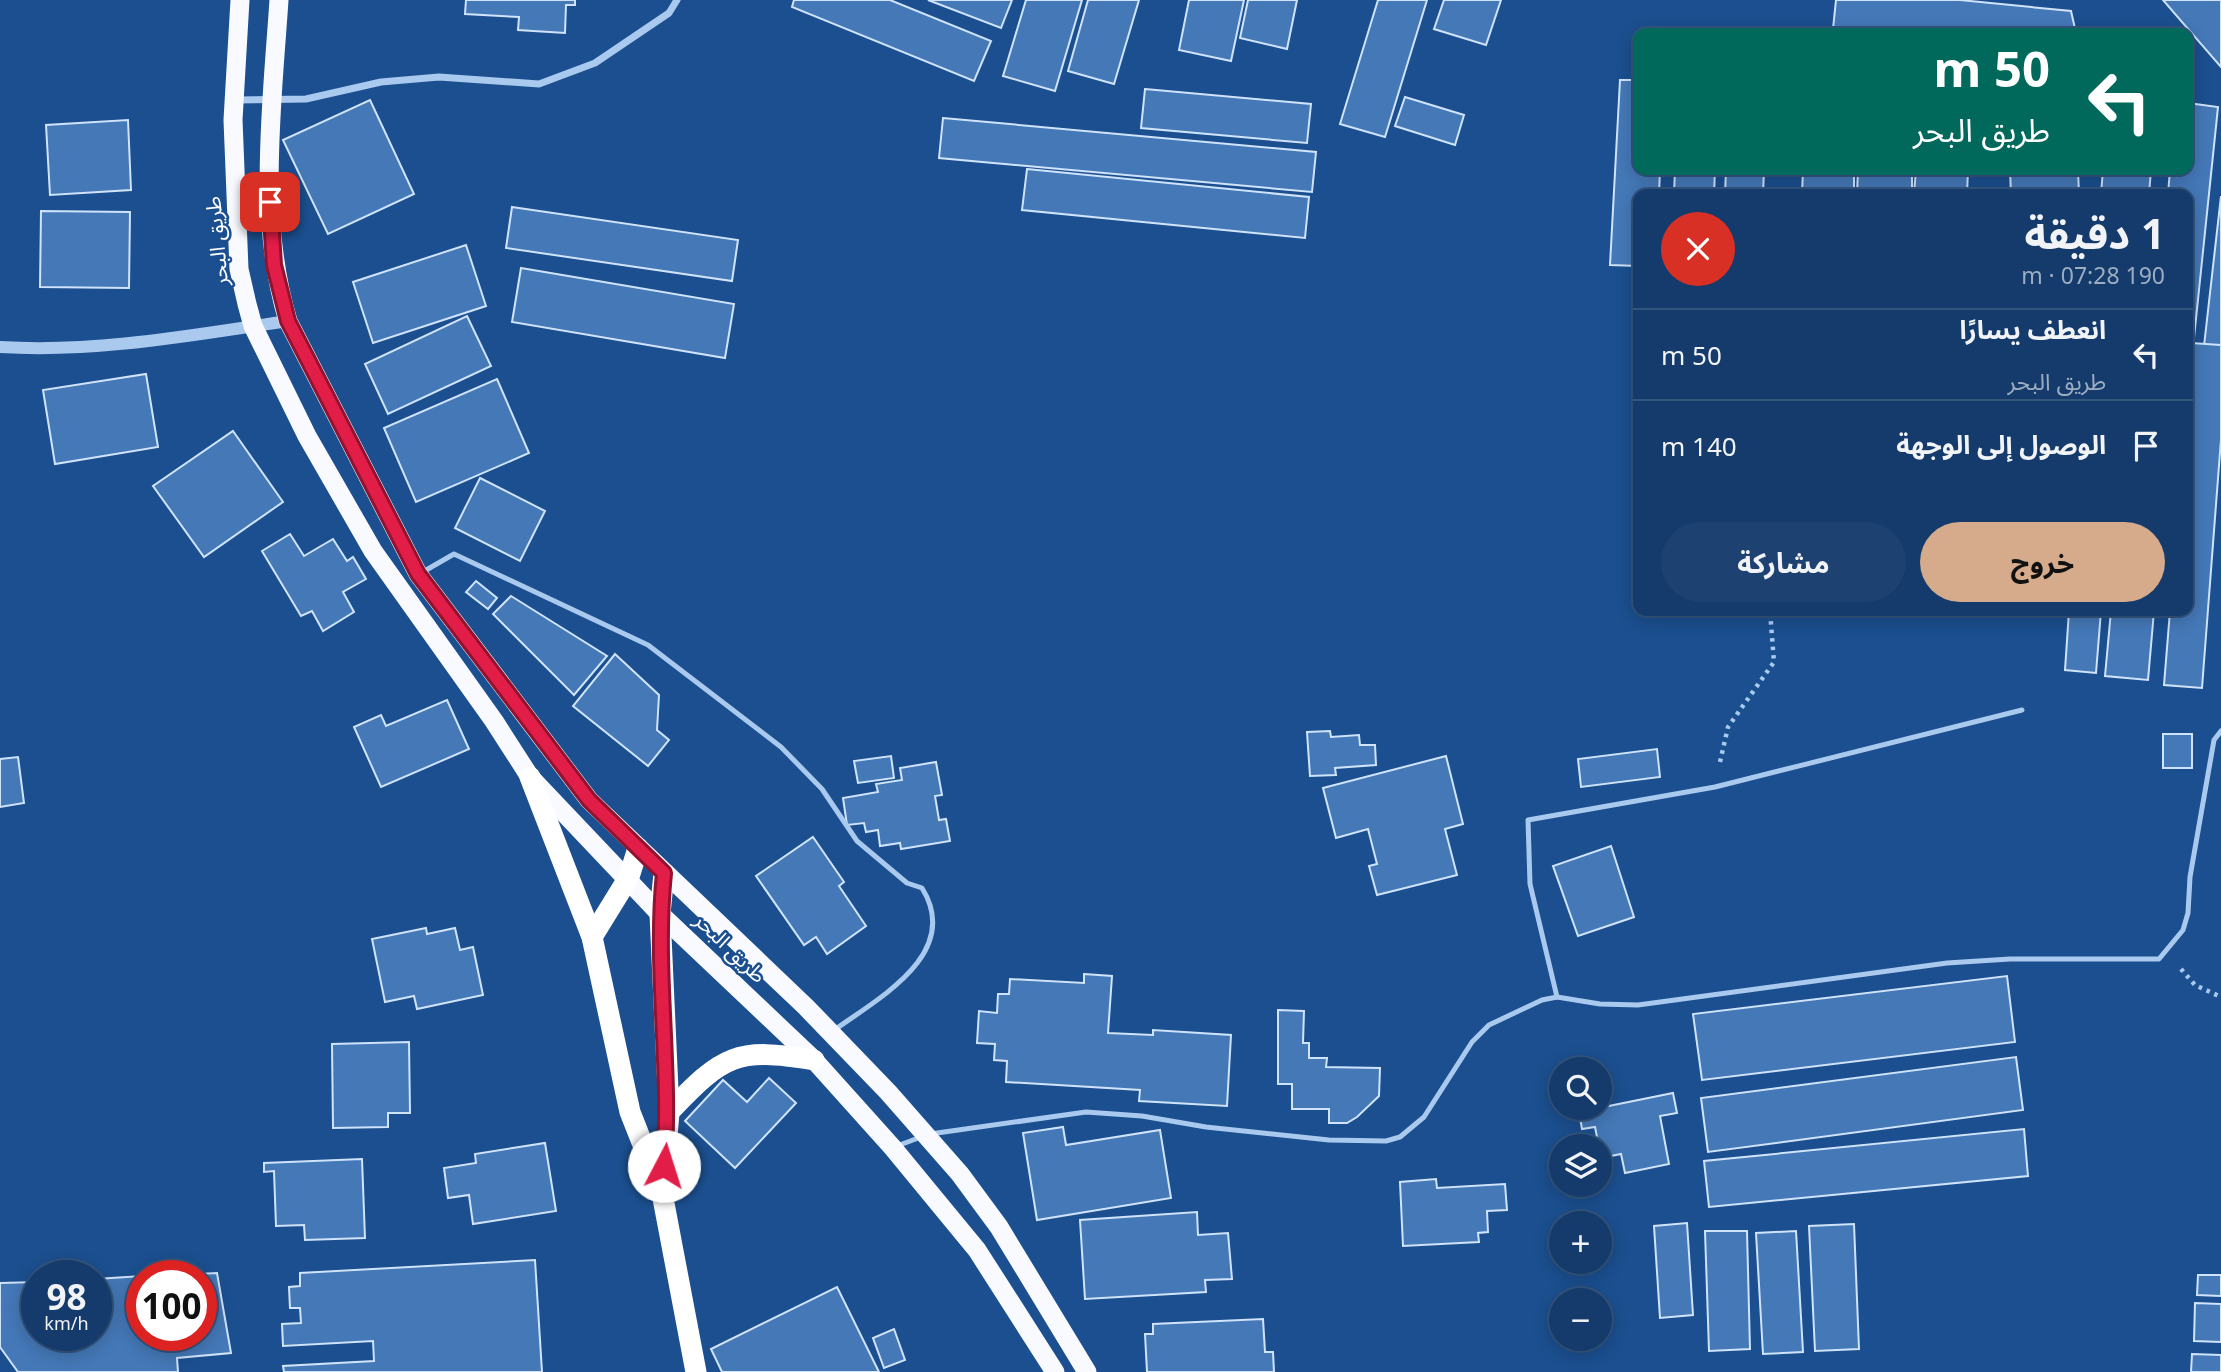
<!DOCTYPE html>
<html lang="ar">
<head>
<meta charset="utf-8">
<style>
  :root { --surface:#143b6b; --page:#1d4271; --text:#f1f3f6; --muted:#9dadc1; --line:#33557e; --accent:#d6ab8b }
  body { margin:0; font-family:"Noto Sans","Noto Sans Arabic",sans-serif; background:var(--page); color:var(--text); direction:rtl; height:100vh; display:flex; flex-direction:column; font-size:26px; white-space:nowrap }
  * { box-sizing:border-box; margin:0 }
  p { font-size:23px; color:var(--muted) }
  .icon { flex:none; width:38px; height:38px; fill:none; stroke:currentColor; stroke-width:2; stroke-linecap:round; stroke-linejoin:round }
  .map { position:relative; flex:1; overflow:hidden; direction:ltr }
  .side { position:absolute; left:1633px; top:189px; width:560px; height:427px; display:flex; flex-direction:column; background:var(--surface); border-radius:14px; box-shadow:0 4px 18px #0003,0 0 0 2px var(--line); direction:rtl }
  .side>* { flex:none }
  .top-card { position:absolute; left:1633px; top:28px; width:560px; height:147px; border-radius:14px; box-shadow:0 4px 18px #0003,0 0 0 2px var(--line); direction:rtl; background:#00695c; color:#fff; overflow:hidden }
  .fabs { position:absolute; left:1549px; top:1057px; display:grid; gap:14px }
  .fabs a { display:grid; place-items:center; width:63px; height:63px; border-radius:50%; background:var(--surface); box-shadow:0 4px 18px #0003,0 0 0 2px var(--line); font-size:35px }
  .speed { position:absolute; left:21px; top:1260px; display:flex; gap:14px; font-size:35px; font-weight:700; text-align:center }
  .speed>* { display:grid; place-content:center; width:91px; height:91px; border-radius:50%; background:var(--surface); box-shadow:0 4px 18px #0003,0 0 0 2px var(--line); line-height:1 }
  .speed small { font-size:18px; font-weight:400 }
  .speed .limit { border:10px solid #d22; background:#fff; color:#111 }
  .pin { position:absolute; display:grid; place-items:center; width:60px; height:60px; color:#fff; margin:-30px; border-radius:14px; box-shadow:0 4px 10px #0006 }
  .me { position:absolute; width:77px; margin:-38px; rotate:5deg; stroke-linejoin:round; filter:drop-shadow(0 0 5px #0008) }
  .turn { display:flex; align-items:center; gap:24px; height:147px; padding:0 28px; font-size:32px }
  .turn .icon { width:91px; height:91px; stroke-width:2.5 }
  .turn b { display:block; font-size:49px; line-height:60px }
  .round { display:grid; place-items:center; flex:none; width:74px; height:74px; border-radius:37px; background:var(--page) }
  .summary { display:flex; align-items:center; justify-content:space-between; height:119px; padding:0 28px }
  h1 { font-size:42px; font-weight:700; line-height:52px }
  .button { display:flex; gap:14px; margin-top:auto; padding:14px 28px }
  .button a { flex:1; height:80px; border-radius:42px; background:var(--accent); color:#111; font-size:28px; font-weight:700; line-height:80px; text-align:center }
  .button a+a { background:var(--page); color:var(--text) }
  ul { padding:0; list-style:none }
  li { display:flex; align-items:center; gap:21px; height:91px; padding:0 28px; border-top:2px solid var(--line) }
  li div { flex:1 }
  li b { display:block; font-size:26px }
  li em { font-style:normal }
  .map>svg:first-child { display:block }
</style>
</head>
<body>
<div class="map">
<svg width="2221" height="1372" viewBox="0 0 2221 1372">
  <rect width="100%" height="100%" fill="#1b4f8f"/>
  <g fill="#4478b7" stroke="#cfe3fa" stroke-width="2">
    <path d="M466,0H575V5H566L565,33L518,30L519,17L465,14Z"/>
    <path d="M794,0H890L991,41L974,81L792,7Z"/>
    <path d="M928,0H1012L1001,28Z"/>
    <path d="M1026,0H1082L1055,91L1003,76Z"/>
    <path d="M1088,0H1139L1114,84L1068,71Z"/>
    <path d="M1189,0H1244L1231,61L1179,50Z"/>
    <path d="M1248,0H1297L1287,49L1240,38Z"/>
    <path d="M1378,0H1427L1385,137L1340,124Z"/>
    <path d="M1444,0H1501L1486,45L1434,29Z"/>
    <path d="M1836,0H1960L2071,11L2076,33H1874L1833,29Z"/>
    <path d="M2163,0H2221V67Z"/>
    <path d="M1620,80H1638V170H1660L1659,194H1638V266L1610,265Z"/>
    <path d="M1145,89L1311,104L1307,143L1141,128Z"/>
    <path d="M1405,97L1464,115L1455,145L1395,126Z"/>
    <path d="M370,100L414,194L328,234L283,140Z"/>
    <path d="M2188,103L2218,107L2194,338L2188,337V194H2168L2170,170H2188Z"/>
    <path d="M943,118L1316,152L1312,192L939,158Z"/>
    <path d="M128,120L131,190L50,195L46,125Z"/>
    <path d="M1027,169L1309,197L1305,238L1022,210Z"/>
    <path d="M1675,170H1715L1714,194H1674Z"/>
    <path d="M1726,170H1764L1763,194H1725Z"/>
    <path d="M1803,170H1854V194H1802Z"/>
    <path d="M1858,170H1912V194H1857Z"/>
    <path d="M1916,170H1968L1967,194H1914Z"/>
    <path d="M2010,170H2078L2079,194H2011Z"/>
    <path d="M2103,170H2151L2149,194H2101Z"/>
    <path d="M2221,196V348L2204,346Z"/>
    <path d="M512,207L738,240L732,281L506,248Z"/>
    <path d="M41,211L130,212L129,288L40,287Z"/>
    <path d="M466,245L486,306L373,343L353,282Z"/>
    <path d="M521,268L734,304L725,358L512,322Z"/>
    <path d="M467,316L491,366L388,414L365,364Z"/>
    <path d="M2191,343L2221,345V439L2202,688L2164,685L2170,611H2188V386Z"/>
    <path d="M146,374L158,447L55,464L43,390Z"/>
    <path d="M497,379L529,453L416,502L384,428Z"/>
    <path d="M233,431L283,502L204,557L153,486Z"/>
    <path d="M480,478L545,511L520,561L455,528Z"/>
    <path d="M290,534L304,556L333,539L347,561L353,557L366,579L343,592L354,612L323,631L312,611L301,616L262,551Z"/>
    <path d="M476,581L497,598L488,609L466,592Z"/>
    <path d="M511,596L607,656L574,695L493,614Z"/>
    <path d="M2069,611H2101L2096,673L2065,670Z"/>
    <path d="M2111,611H2154L2148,680L2105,676Z"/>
    <path d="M615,654L659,695L657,730L669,740L648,766L573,706Z"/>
    <path d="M447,700L469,749L381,787L354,727L381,715L386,726Z"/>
    <path d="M1330,731L1331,737L1359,735L1360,745H1375L1376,765L1335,768L1336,775L1310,776L1307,732Z"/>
    <rect x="2163" y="734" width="29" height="34"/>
    <path d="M1657,749L1660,777L1581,787L1578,759Z"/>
    <path d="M891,756L894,778L858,783L854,761Z"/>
    <path d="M1446,756L1463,824L1445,829L1457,875L1377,895L1369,866L1377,864L1368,829L1336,838L1323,788Z"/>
    <path d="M18,757L24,803L0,807V759Z"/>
    <path d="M936,762L942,795L935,796L939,820L946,819L950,841L901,849L900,843L880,846L878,830L866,832L864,823L847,825L843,798L878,792L876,784L902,780L900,768Z"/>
    <path d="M813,837L844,882L839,886L866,926L827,954L816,937L804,945L756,876Z"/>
    <path d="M1611,846L1634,917L1578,936L1553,866Z"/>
    <path d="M426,928L427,934L455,928L460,950L473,947L483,995L417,1009L414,996L385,1002L372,939Z"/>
    <path d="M1084,974L1112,976L1108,1033L1153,1035V1030L1231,1035L1227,1106L1139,1101L1140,1090L1006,1082L1007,1061L994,1060L995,1044L977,1043L979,1011L997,1013L998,994H1009L1010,979L1084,983Z"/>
    <path d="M2007,976L2015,1042L1702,1080L1693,1014Z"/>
    <path d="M1278,1010L1304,1011L1303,1043H1309V1058H1327L1326,1067L1380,1068L1379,1096L1357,1117L1347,1123H1329V1109H1292V1084H1278Z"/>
    <path d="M409,1042L410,1113H388V1127L333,1128L332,1044Z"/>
    <path d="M2016,1057L2023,1110L1708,1152L1701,1098Z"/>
    <path d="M769,1078L796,1103L735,1168L685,1121L723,1080L747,1102Z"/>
    <path d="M1673,1093L1677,1113L1660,1116L1669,1164L1625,1173L1621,1154L1601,1158L1595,1127L1582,1129L1579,1112Z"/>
    <path d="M1063,1127L1066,1145L1160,1130L1171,1198L1037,1220L1023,1133Z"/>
    <path d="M2024,1129L2028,1176L1709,1207L1704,1161Z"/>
    <path d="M545,1143L556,1211L473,1224L469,1195L448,1198L444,1168L476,1163L475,1154Z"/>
    <path d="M362,1159L365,1238L305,1240L304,1225L276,1226L274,1171L264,1172V1163Z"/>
    <path d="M1436,1179L1437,1188L1505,1184L1507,1210L1487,1211L1488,1232L1478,1233L1479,1242L1403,1246L1400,1182Z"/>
    <path d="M1197,1212L1198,1235L1228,1233L1232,1279L1205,1280L1206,1292L1085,1299L1080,1220Z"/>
    <path d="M1687,1223L1693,1315L1660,1318L1654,1226Z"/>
    <path d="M1854,1224L1859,1349L1815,1351L1809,1226Z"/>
    <path d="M1705,1231H1747L1750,1349L1709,1351Z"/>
    <path d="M1796,1231L1803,1352L1763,1354L1756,1233Z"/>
    <path d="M535,1260L542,1372H284L283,1366L374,1361L373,1341L283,1346L282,1324L301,1323L300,1308H290L289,1287L300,1286V1273Z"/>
    <path d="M217,1273L231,1353L177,1358L178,1372H18L0,1347V1283L37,1282V1335H96V1279L142,1276V1335H201V1276H157Z"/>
    <path d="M2198,1275H2221V1296L2197,1295Z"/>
    <path d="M837,1287L879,1372H722L711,1349Z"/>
    <path d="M2195,1303L2221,1304V1342L2194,1341Z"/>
    <path d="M1263,1319L1265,1352H1273L1274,1372H1147L1145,1334H1153V1324Z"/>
    <path d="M894,1329L905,1360L884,1368L873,1338Z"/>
    <path d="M2192,1354L2221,1355V1372H2191Z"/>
  </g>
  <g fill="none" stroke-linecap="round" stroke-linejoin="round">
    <g stroke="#a9c9ee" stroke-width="4.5" stroke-dasharray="3.5 5" stroke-linecap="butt">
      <path d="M1720,762L1728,727L1774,662L1770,611"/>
      <path d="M2181,969L2195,985L2221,997"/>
    </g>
    <g stroke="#a9c9ee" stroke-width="5">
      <path d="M421,573L454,554L648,645L781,747L822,789L857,841L907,883L922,888C963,954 877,999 833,1031"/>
      <path d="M1557,997L1530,884L1528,820L1715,787L2022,710"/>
      <path d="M930,1134L1086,1112L1142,1116L1206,1127L1329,1140L1386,1141L1400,1137L1424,1117L1472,1042L1489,1025L1542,1000L1557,997L1600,1004L1638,1005L1947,963L2010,959H2159L2183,930L2188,913L2190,877L2214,740L2221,731"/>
      <path d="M897,1146L921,1137"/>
    </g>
    <path stroke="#a9c9ee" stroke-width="7" d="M235,100L306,99L381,82L439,77L539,84L595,63L669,13L677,0"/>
    <path stroke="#a9c9ee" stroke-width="12" d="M0,347C96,353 193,335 288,321"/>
    <g stroke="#f8faff" stroke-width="19">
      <path d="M240,0L233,120L239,269L247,304L253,326L307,436L373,551L494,721L530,777L660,914L814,1060L893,1148L977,1250L1055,1372"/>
      <path d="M279,0C272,106 257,218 288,321L418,574L589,800L806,1007L888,1092L960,1174L999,1227L1087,1372"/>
    </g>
    <g stroke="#fff" stroke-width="21">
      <path d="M530,777L592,937L630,1112L662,1193L696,1372"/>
      <path d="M592,937L629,877L638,848"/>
      <path d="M669,1112C723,1055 736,1047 814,1060"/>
      <path d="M663,1188L669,1112L660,914L664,873"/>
    </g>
  </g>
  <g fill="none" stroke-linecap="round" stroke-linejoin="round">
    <g stroke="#92132f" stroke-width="18">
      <path id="route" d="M270,202L274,265L288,321L418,574L589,800L664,873C654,971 672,1068 664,1166"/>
    </g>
    <use href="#route" stroke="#e11d48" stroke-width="12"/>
  </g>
  <g text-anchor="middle" stroke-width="5" stroke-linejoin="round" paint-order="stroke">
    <g font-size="21" fill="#fff" stroke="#1b4f8f">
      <text transform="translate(217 241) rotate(-95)" y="7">طريق البحر</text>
      <text transform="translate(730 948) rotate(44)" y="7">طريق البحر</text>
    </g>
  </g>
</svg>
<div class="fabs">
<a><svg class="icon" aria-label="search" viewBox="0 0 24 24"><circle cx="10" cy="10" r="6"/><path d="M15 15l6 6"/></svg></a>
<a><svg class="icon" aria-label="layers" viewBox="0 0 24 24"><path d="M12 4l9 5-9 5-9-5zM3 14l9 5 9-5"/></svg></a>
<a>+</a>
<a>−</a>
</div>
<div class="speed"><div>98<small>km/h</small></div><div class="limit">100</div></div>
<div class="pin" style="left:270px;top:202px;background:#d93025"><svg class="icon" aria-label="arrive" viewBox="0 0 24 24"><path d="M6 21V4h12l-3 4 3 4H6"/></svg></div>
<svg class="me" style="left:664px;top:1166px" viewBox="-20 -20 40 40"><circle r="19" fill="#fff"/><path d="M0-13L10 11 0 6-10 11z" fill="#e11d48"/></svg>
<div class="top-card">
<div class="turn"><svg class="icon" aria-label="left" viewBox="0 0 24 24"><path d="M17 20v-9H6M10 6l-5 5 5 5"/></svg><div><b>50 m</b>طريق البحر</div></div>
</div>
<section class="side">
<div class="summary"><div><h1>1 دقيقة</h1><p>190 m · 07:28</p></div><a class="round" style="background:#d93025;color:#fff"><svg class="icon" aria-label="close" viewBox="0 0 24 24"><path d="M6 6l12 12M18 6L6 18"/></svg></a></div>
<ul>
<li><svg class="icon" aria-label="left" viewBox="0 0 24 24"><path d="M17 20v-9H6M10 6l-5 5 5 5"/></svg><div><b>انعطف يسارًا</b><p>طريق البحر</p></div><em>50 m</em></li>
<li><svg class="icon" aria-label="arrive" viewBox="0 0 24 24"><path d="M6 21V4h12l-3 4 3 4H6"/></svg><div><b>الوصول إلى الوجهة</b></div><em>140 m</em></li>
</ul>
<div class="button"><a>خروج</a><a>مشاركة</a></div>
</section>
</div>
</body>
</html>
